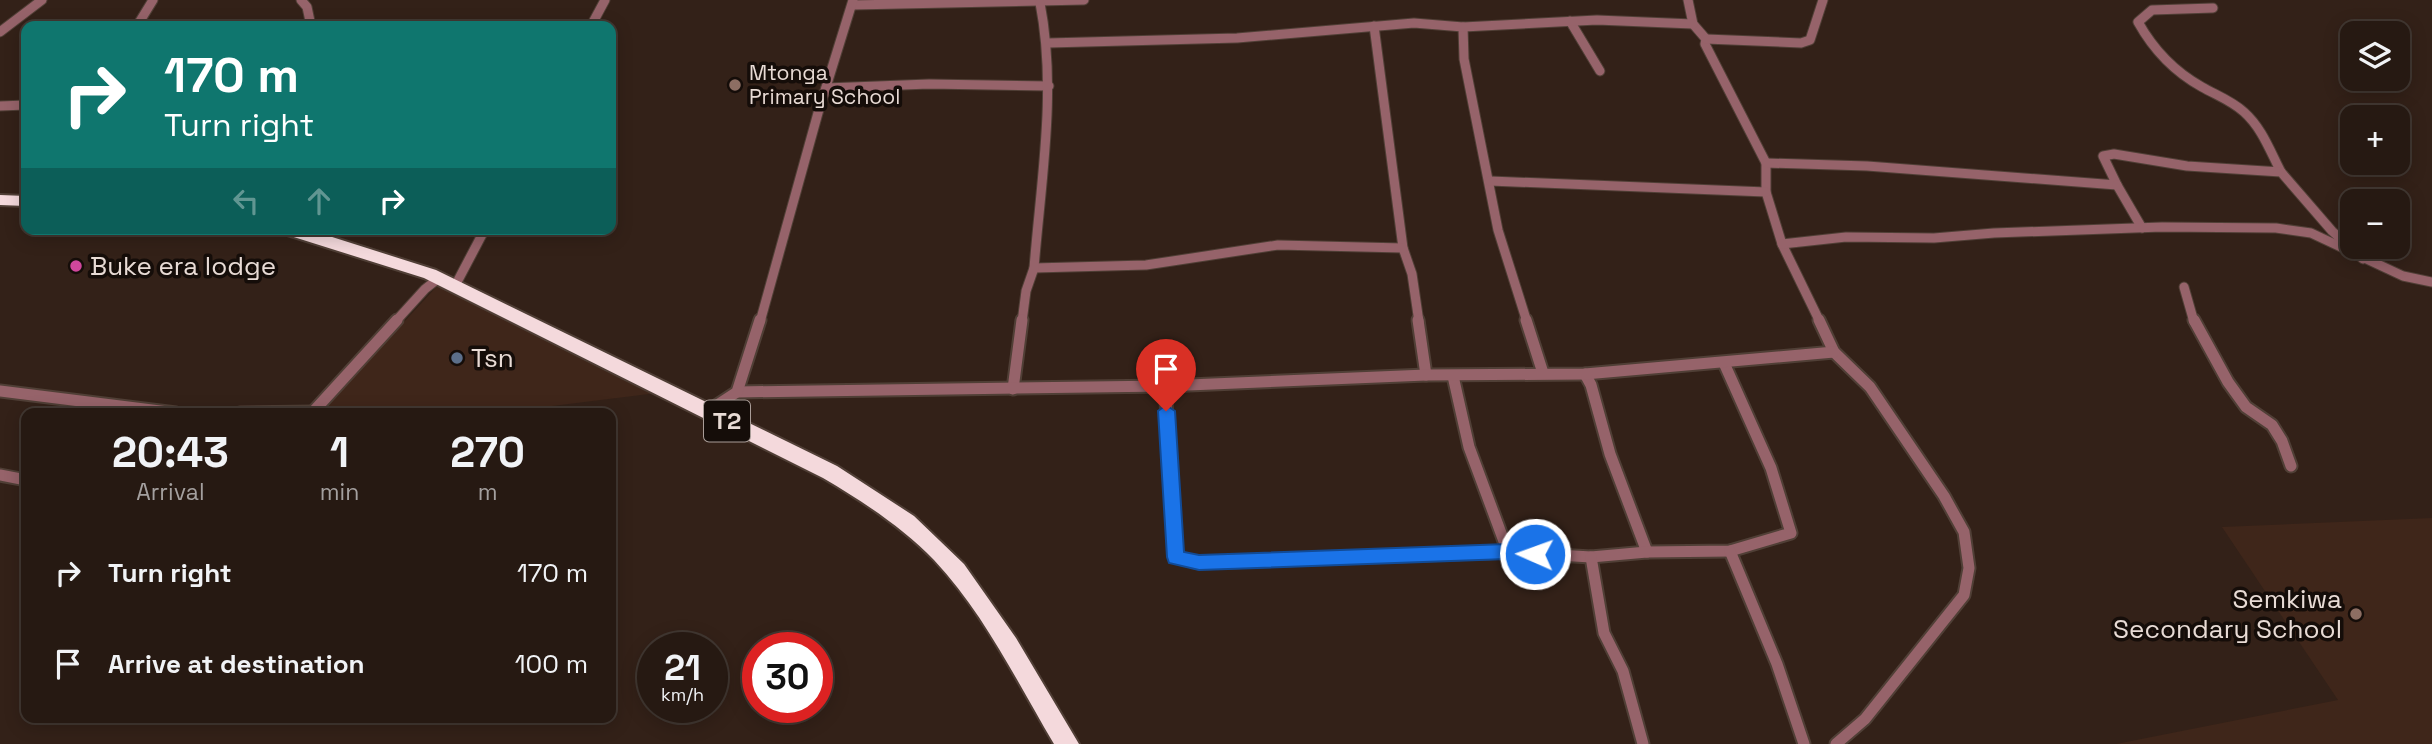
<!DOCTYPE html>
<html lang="en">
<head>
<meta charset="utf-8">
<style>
  :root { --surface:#261912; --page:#2e221b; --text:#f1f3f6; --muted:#a4a09f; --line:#423832 }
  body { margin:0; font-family:"Space Grotesk",sans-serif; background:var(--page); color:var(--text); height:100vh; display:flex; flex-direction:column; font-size:26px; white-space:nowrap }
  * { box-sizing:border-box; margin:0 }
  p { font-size:23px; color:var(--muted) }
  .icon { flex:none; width:38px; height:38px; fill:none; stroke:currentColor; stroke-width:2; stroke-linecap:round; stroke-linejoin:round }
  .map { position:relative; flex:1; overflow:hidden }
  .details { position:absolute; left:21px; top:408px; width:595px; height:315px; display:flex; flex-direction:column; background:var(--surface); border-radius:14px; box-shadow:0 4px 18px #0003,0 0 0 2px var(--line) }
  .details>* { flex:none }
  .banner { position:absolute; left:21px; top:21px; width:595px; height:214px; border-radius:14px; box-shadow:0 4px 18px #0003,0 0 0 2px var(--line); background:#0f766e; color:#fff; overflow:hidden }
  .fabs { position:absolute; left:2340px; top:21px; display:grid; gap:14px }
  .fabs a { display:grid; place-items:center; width:70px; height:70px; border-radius:14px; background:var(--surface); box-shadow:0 4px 18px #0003,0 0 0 2px var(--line); font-size:35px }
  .speed { position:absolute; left:637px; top:632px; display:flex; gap:14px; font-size:35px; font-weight:700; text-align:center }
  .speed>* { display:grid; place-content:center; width:91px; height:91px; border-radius:50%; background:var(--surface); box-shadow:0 4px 18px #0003,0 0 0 2px var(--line); line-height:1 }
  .speed small { font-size:18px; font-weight:400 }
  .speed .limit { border:10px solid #d22; background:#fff; color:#111 }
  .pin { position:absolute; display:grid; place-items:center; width:60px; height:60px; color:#fff; margin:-72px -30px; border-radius:50% 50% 50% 0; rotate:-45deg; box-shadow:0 0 7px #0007 }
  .pin .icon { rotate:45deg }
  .me { position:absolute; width:77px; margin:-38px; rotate:272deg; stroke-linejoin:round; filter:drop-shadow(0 0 5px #0008) }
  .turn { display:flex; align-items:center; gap:24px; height:147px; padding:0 28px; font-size:32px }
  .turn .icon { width:91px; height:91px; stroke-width:2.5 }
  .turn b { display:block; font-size:49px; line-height:60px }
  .lanes { display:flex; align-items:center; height:66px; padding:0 28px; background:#0003; justify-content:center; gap:35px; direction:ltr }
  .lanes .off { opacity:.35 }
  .eta { display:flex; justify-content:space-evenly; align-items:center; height:119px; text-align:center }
  .eta b { font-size:42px; font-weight:600; line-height:49px }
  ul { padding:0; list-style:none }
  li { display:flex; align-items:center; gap:21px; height:91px; padding:0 28px }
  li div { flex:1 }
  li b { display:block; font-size:26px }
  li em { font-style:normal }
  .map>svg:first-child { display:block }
</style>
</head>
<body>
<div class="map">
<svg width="2432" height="744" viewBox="0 0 2432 744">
  <rect width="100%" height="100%" fill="#332118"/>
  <g fill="#3f261a">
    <path d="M439,284L657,393L496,413H320Z"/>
    <path d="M2432,518V744H2116L2338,700L2222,527Z"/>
  </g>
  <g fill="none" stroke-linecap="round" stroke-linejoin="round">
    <g stroke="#503f36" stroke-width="11">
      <g id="street-far1">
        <path d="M301,0L307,7L311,26"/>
        <path d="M1688,0L1693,24L1706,39L1705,44L1766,163V192L1782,244L1820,322"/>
        <path d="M853,5L1084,0"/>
        <path d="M2213,8L2152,10L2138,22C2153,49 2175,72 2202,87C2216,95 2232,101 2244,112C2262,128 2270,151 2281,172"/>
        <path d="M1570,21L1600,71"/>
        <path d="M137,26L153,0"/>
        <path d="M591,26L605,0"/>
        <path d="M1374,26L1403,248L1412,274L1419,322"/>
        <path d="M1463,27L1464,59L1498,230L1527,322"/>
        <path d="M0,32L42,0"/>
        <path d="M1706,39L1801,43L1810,40L1823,0"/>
        <path d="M1048,43L1237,38L1414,23L1463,27L1597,20L1693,24"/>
        <path d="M826,88L929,84L1049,86"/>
        <path d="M0,106L26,105"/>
        <path d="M1766,163L1867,166L2117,185L2103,156L2114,154L2187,166L2281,172L2332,231L2363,259"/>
        <path d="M1490,181L1766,192"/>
        <path d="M2117,185L2142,228"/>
        <path d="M1782,244L1846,237L1934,238L1994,233L2162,227L2276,228L2311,233L2403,276L2432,282"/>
        <path d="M1034,268L1146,265L1278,245L1403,248"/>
        <path d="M455,286L485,229"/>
        <path d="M2184,287L2194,322"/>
        <path d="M395,322L425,289L439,278"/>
        <path d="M760,322L818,113L853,0"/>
        <path d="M1022,322L1026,291L1034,268C1041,180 1057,90 1040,3"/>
      </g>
    </g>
    <g stroke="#503f36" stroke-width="15">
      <g id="street">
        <path d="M1418,320L1426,375"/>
        <path d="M1526,320L1543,373"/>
        <path d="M1819,320L1834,352L1870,387L1944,496L1964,532L1969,568L1964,595L1865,719L1836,744"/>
        <path d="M2194,320L2228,382L2246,407L2272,425L2282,441L2291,466"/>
        <path d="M1585,374L1591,385L1610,454L1647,552"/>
        <path d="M1453,376L1469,447L1508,552"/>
        <path d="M1165,386L1176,557L1199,563L1508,552L1591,557L1647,552L1730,551L1791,533L1771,468L1724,363"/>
        <path d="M1013,389L1022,320"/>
        <path d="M0,391L176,413"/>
        <path d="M737,392L1165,386L1426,375L1585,374L1834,352"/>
        <path d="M708,411L737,392L760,320"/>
        <path d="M240,413L313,412"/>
        <path d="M312,413L397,320"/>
        <path d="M0,475L26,480"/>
        <path d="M1730,551L1777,664L1804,744"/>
        <path d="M1591,557L1604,633L1623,671L1643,744"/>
      </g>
    </g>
    <g stroke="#503f36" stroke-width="4">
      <g id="highway">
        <path d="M0,195L26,196V206L0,205Z"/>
        <path d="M279,229H307L436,270L837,466L914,516L964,564L1016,638L1079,744H1054C1017,682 984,613 934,560C902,527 862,501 823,478L424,278L281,233Z"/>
      </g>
    </g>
    <use href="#street-far1" stroke="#96636a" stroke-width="9"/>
    <use href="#street" stroke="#96636a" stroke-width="11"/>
    <use href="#highway" fill="#f4d9dc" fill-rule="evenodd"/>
  </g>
  <path fill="#1a73e8" stroke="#114b97" stroke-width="2" d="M1166,405L1175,411L1184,552L1199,555L1507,544L1542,548L1544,554L1542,559H1507L1199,570L1169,563L1167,557L1158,411Z"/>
  <g fill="#8d6e63" stroke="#150d09" stroke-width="2.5">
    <circle cx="735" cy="85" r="7"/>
    <circle cx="2356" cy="614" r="7"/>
  </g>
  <circle fill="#d1479c" stroke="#150d09" stroke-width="2.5" cx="76" cy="266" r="7"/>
  <circle fill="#5c6f8a" stroke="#150d09" stroke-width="2.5" cx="457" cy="358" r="7"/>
  <g text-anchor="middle" stroke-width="7" stroke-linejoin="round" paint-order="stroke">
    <g font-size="21" fill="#e8dbd5" stroke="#150d09" text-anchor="start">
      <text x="749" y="80">Mtonga<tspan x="749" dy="24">Primary School</tspan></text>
    </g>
    <rect fill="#150d09" stroke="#a99d98" stroke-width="2" x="704" y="400.5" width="46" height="41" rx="5"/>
    <g font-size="24" font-weight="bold" fill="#e8dbd5">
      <text x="727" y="429">T2</text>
    </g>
    <g font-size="26" fill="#e8dbd5" stroke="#150d09" text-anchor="start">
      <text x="90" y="275">Buke era lodge</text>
      <text x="471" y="367">Tsn</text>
      <text x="2342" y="608" text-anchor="end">Semkiwa<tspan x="2342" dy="30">Secondary School</tspan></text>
    </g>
  </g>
</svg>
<div class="fabs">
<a><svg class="icon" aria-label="layers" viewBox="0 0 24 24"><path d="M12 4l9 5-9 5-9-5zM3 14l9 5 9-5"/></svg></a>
<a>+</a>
<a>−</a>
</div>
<div class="speed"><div>21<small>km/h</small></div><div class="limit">30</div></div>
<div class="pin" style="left:1166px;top:411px;background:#d93025"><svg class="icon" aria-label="arrive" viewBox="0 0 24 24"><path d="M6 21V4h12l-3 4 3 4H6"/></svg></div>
<svg class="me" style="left:1535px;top:554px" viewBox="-20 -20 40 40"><circle r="17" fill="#1a73e8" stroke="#fff" stroke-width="3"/><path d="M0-11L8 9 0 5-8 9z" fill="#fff"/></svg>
<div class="banner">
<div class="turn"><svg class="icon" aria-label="right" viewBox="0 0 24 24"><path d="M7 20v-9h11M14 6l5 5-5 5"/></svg><div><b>170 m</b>Turn right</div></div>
<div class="lanes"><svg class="icon off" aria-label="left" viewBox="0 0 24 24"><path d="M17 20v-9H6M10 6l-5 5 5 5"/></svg><svg class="icon off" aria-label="ahead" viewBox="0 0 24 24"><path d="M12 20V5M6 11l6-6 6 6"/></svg><svg class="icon" aria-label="right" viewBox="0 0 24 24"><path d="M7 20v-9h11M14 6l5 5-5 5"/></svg></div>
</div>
<section class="details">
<div class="eta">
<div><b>20:43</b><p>Arrival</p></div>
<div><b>1</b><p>min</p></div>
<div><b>270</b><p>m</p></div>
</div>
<ul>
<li><svg class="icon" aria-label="right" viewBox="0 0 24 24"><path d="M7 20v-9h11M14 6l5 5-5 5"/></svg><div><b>Turn right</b></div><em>170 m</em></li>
<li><svg class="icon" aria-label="arrive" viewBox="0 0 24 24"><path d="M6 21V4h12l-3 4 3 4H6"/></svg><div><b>Arrive at destination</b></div><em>100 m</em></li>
</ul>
</section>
</div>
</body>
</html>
